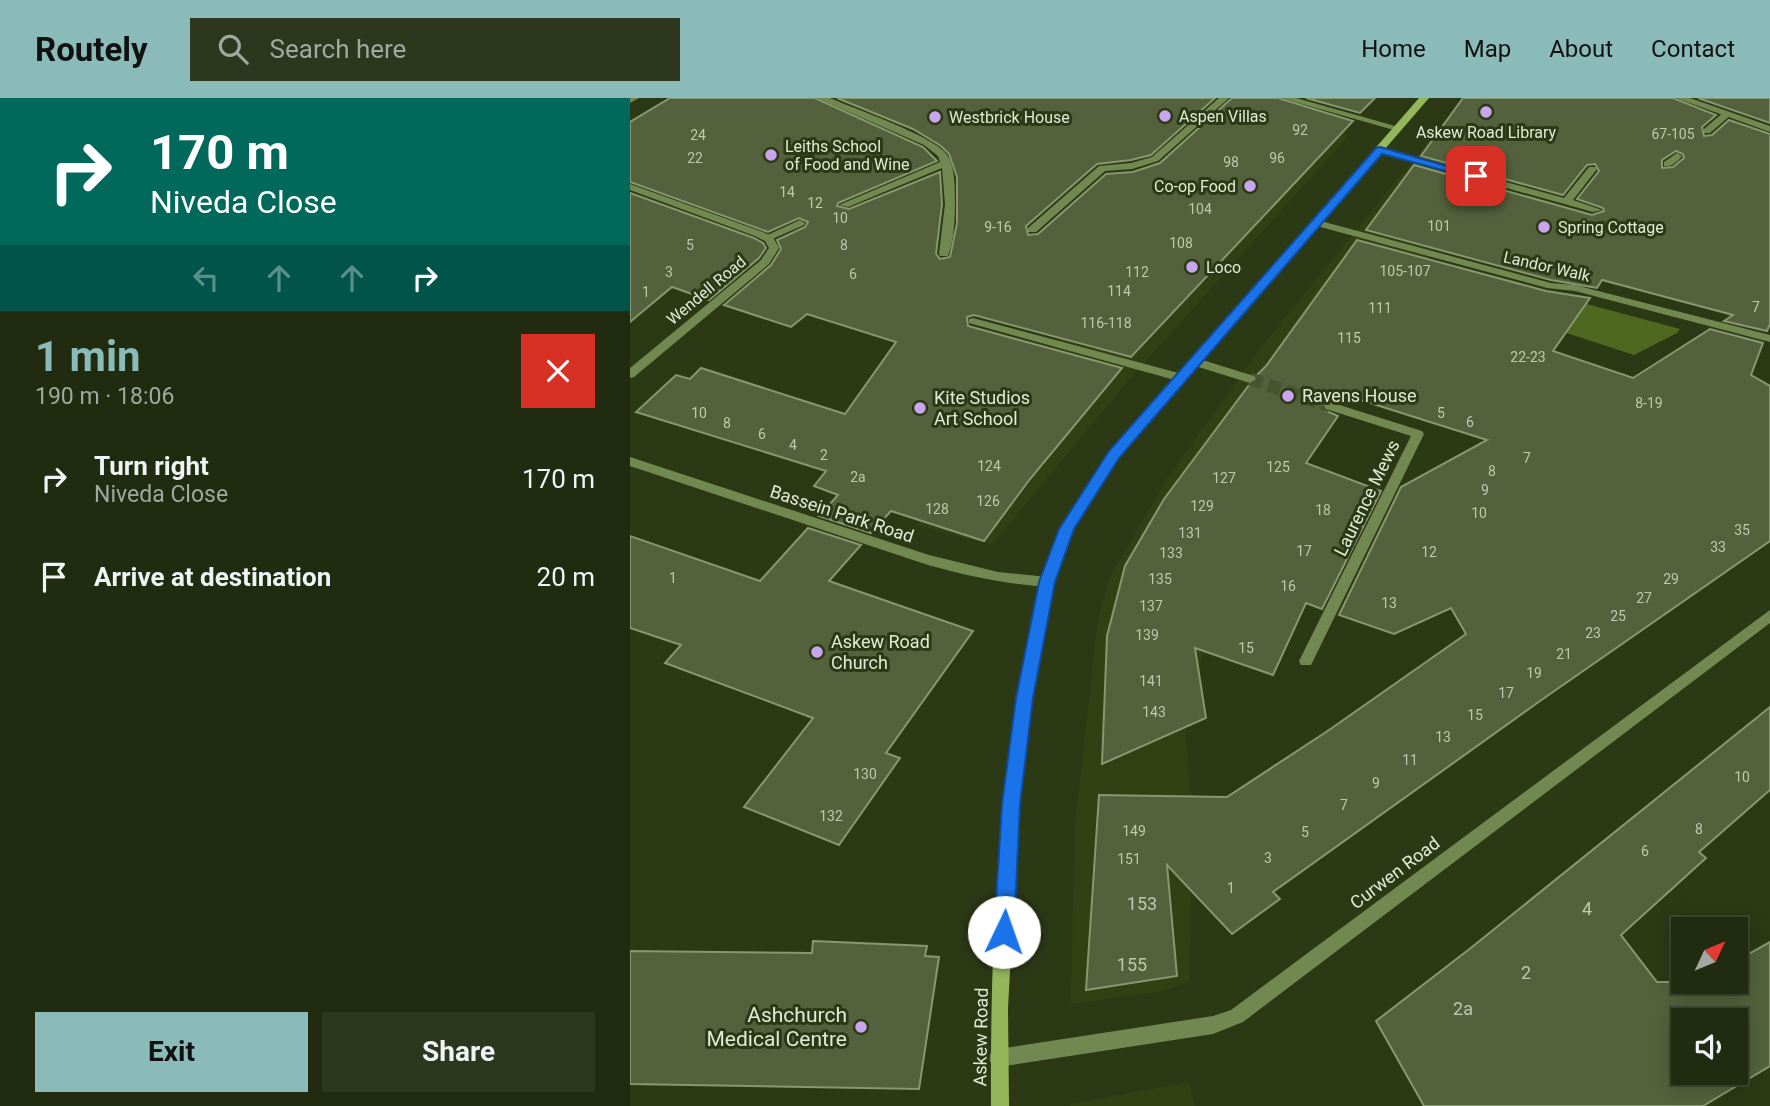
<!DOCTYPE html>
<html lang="en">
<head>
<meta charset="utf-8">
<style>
  :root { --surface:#212b10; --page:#2d371e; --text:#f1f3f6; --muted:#a2a79f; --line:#3e4730; --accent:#8bbbb9 }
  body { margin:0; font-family:Roboto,sans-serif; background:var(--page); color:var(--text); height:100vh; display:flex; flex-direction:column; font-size:26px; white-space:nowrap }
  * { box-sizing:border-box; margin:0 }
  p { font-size:23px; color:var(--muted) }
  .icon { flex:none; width:38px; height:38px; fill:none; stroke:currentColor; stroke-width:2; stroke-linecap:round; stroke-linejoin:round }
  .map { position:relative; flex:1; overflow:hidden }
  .side { display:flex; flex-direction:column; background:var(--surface); width:630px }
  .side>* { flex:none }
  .top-card { background:#00695c; color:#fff; overflow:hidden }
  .needle { width:46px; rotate:46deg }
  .fabs { position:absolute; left:1041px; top:819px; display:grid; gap:14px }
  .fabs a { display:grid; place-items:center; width:77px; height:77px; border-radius:0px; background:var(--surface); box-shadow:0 4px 18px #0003,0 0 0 2px var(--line); font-size:35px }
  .pin { position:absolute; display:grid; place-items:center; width:60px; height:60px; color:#fff; margin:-30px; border-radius:14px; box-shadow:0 4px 10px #0006 }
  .me { position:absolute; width:77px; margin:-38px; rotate:3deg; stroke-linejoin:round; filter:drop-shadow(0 0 5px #0008) }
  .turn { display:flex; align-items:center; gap:24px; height:147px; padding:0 35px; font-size:32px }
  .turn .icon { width:91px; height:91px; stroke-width:2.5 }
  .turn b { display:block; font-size:49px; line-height:60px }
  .lanes { display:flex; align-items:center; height:66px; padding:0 35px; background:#0003; justify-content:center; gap:35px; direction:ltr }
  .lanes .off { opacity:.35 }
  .round { display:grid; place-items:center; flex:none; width:74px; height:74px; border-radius:0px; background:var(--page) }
  .head { display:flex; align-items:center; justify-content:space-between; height:119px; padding:0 35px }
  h1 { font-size:42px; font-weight:700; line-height:52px; color:var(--accent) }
  .action { display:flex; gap:14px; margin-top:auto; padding:14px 35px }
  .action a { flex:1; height:80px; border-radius:0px; background:var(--accent); color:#111; font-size:28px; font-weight:700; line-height:80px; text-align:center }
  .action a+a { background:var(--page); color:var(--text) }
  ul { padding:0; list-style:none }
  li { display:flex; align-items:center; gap:21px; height:98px; padding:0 35px }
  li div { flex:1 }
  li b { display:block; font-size:26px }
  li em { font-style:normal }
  header { display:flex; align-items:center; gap:42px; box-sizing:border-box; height:98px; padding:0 35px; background:var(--accent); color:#111 }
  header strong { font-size:33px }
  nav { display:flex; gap:38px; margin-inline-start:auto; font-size:24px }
  .search { width:490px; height:63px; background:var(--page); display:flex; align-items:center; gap:18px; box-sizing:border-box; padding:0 24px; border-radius:0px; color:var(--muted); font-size:26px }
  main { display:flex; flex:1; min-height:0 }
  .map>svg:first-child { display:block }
</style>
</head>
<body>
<header>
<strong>Routely</strong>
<div class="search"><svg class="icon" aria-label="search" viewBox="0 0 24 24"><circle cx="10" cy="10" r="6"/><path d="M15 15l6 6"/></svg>Search here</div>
<nav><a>Home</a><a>Map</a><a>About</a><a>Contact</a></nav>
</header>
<main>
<section class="side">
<div class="top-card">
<div class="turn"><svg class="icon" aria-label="right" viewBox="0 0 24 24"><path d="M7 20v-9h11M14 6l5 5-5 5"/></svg><div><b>170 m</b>Niveda Close</div></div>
<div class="lanes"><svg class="icon off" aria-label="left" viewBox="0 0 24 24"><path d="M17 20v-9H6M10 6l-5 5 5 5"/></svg><svg class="icon off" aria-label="ahead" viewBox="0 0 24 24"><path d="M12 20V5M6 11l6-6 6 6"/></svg><svg class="icon off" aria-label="ahead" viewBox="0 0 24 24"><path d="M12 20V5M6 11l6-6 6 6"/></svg><svg class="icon" aria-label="right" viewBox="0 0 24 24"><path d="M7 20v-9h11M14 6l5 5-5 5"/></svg></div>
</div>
<div class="head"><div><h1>1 min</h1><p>190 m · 18:06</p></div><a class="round" style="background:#d93025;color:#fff"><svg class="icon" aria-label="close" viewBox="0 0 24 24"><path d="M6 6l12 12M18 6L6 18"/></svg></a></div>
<ul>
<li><svg class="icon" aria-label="right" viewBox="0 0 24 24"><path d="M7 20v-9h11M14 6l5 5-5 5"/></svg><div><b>Turn right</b><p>Niveda Close</p></div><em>170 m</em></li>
<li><svg class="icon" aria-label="arrive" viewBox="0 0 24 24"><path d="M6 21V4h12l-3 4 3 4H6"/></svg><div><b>Arrive at destination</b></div><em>20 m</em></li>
</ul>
<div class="action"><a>Exit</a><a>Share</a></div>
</section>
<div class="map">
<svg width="1140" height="1008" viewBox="0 0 1140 1008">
  <rect width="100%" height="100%" fill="#2c3915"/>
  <g fill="#314114">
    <path d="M645,14L720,36L497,284L362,447L287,427L352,347L433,235Z"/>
    <path d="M822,14L888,31L636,392L582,516L570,570L554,622L562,707L560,883L533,893L441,906L444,735L468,520L480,479L538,379L632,248Z"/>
    <path d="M559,984L565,1008H440V1006Z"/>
  </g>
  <path fill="#4f6820" d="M927,198L1050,231L1047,235L1004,257L909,226Z"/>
  <g fill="#53623c" stroke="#879870" stroke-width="2" fill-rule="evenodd">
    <path d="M40,0H185L293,49L307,63L208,105L207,108L219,111L310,74L312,106L306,156L310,161L320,159L327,125V79L319,56L311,48L283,31L207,0H585L521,57L501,62L467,66L396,128L398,137L408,136L476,76L503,74L530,65L602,0H648L723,23L501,259L344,217L337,219L338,228L492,270L400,381L354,443L261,413L241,435L189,418L208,397L184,388L196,373L6,314L46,277L60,281L71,270L215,316L266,244L177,216L161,229L94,207L141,167L151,151L147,142L175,129L178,124L169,120L138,134L0,84V24Z"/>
    <path d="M676,0H745L730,15Z"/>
    <path d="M833,0H1043L1086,17L1072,29L1074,38L1082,37L1099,22L1140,36V226L1137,233L1094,223L1103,217L972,182L967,190L921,182L736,132L784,67L962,117L974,113L973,110L947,101L969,73L965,66L957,67L933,97L791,58ZM1046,53L1053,56L1054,60L1043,69L1032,70V62Z"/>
    <path d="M1068,0H1140V25Z"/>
    <path d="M0,95L124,140L133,145L136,150L129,160L79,202L42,189L0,224Z"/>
    <path d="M727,142L916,193L960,200L923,253L1003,280L1080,231L1133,245L1121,277L1140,288V443L910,603L643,794L650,801L602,836L537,767L547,878L456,892L469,697L597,699L699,632L836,536L821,510L764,536L709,517L771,389L857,342L721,299L716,306L695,302L692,307L694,312L708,318L676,365L751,393L692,511L676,505L643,577L565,550L576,620L472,666L477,538L495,468L534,401L619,287L627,283V277L636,268Z"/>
    <path d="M178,430L231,447L199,483L343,533L256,655L270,660L209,747L114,709L183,620L35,565L51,547L0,530V438L130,483Z"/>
    <path d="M1140,609V692L1069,754L1076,760L991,837L1027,884H1106V863L1140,844V968L1073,1008H794L746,923L842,849ZM1054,922H1106V975H1054Z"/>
    <path d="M183,843L297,848L295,858L309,859L289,991L0,986V853L182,855Z"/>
  </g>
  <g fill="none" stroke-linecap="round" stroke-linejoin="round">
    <path stroke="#475432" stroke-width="13" stroke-dasharray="13 6" stroke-linecap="butt" d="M620,281L700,308"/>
    <g fill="#728851" fill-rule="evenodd">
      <path d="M187,0H200C222,10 307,39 317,57C325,68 325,90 325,104C325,122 324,142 318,158H310L309,156L315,106L312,70L218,109L209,107L310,64L308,58L294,47Z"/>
      <path d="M589,0H599L528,63L502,71L475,73L406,134H398V130L469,68L501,65L522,59Z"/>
      <path d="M1094,14L1102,16L1080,35H1074V31Z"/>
      <path d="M750,49L934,100L959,69H965L967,71L943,102L972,112L963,114L747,54L745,52Z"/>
      <path d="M1047,55L1052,58C1048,63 1041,70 1034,68V64Z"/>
      <path d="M170,122L175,125L174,127L140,142L136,143L131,140Z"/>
      <path d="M343,220L556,277L558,280L552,284L339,225V221Z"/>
    </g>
    <g fill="#728851" fill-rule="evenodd">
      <path d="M0,0H9L0,5Z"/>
      <path d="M651,0H666L772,30L764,32Z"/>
      <path d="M1046,0H1060L1140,28V34Z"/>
      <path d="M0,86L133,134L143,139L149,150L139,166L4,279L0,280V270L131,162L139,150L135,143L125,138L0,92Z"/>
      <path d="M687,122L921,185L945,187L1140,237V244L945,193L917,190L683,127V123Z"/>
      <path d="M566,260L624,278L626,281L620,285L562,267V261Z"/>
      <path d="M700,304L792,333L794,336L683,563L681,567H671L669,563L781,338L696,311L694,308L696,305Z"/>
      <path d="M0,359L299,457L368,474L417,479L424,484L417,489C376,486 338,478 298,467L0,368Z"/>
      <path d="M1140,512V525L613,924L583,936L368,969L361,966L359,960L361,954L368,951L583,918L601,912Z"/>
    </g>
    <path fill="#94b75c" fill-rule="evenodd" d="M789,0H799L488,360L443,432L424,484L416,517L401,600L389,706L378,910L379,1008H361C360,859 367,708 394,561C402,517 410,468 432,428C471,357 528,299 581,238C650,159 720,79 789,0Z"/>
  </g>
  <path fill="#1a73e8" stroke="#114b97" stroke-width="2" d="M750,49L852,78L846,81L752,56L489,360L444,431L425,484L403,600L390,706L384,834L381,840L374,842L367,840L364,834L372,706L386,600L409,484L429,431L479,353L746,50Z"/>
  <g fill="#c9a5ee" stroke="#2c3915" stroke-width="2.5">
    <circle cx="856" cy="14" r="7"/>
    <circle cx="535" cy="18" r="7"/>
    <circle cx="305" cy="19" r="7"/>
    <circle cx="141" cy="57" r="7"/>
    <circle cx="620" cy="88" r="7"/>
    <circle cx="914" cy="129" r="7"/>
    <circle cx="562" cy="169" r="7"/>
    <circle cx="658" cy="298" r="7"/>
    <circle cx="290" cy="310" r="7"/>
    <circle cx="187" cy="554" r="7"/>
    <circle cx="231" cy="929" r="7"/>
  </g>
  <g text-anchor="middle" stroke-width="6" stroke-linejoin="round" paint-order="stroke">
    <g font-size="14" fill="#bdc8ae">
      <text x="670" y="37">92</text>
      <text x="1043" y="41">67-105</text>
      <text x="68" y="42">24</text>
      <text x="65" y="65">22</text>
      <text x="647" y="65">96</text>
      <text x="601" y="69">98</text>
      <text x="157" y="99">14</text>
      <text x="185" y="110">12</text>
      <text x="570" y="116">104</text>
      <text x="210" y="125">10</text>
      <text x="809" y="133">101</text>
      <text x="368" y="134">9-16</text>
      <text x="551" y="150">108</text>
      <text x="60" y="152">5</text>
      <text x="214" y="152">8</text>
      <text x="775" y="178">105-107</text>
      <text x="39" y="179">3</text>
      <text x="507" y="179">112</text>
      <text x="223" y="181">6</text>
      <text x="489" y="198">114</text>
      <text x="16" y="199">1</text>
      <text x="1126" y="214">7</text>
      <text x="750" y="215">111</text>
      <text x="476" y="230">116-118</text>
      <text x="719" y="245">115</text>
      <text x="898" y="264">22-23</text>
      <text x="1019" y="310">8-19</text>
      <text x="69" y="320">10</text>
      <text x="811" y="320">5</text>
      <text x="840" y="329">6</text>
      <text x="97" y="330">8</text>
      <text x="132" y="341">6</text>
      <text x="163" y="352">4</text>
      <text x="194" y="362">2</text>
      <text x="897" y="365">7</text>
      <text x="359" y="373">124</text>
      <text x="648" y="374">125</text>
      <text x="862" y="378">8</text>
      <text x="228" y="384">2a</text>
      <text x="594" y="385">127</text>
      <text x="855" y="397">9</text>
      <text x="358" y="408">126</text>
      <text x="572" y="413">129</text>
      <text x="307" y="416">128</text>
      <text x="693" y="417">18</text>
      <text x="849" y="420">10</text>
      <text x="1112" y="437">35</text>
      <text x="560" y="440">131</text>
      <text x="1088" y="454">33</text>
      <text x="674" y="458">17</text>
      <text x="799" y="459">12</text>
      <text x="541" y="460">133</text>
      <text x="43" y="485">1</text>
      <text x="530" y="486">135</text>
      <text x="1041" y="486">29</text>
      <text x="658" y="493">16</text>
      <text x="1014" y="505">27</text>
      <text x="759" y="510">13</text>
      <text x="521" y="513">137</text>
      <text x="988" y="523">25</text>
      <text x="963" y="540">23</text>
      <text x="517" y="542">139</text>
      <text x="616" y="555">15</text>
      <text x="934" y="561">21</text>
      <text x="904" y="580">19</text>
      <text x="521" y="588">141</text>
      <text x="876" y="600">17</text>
      <text x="524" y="619">143</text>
      <text x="845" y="622">15</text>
      <text x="813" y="644">13</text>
      <text x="780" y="667">11</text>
      <text x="235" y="681">130</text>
      <text x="1112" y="684">10</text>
      <text x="746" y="690">9</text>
      <text x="714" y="712">7</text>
      <text x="201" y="723">132</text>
      <text x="1069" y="736">8</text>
      <text x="504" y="738">149</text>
      <text x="675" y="739">5</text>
      <text x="1015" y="758">6</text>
      <text x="638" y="765">3</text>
      <text x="499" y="766">151</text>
      <text x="601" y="795">1</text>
    </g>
    <g font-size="16" fill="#e0ead4" stroke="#2c3915" text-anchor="start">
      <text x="549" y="24">Aspen Villas</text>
      <text x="319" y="25">Westbrick House</text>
      <text x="856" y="40" text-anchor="middle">Askew Road Library</text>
      <text x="155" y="54">Leiths School<tspan x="155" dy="18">of Food and Wine</tspan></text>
      <text x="606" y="94" text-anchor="end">Co-op Food</text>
      <text x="928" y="135">Spring Cottage</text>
      <text x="576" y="175">Loco</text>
    </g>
    <g font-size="16" fill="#e0ead4" stroke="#2c3915">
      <text transform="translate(917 168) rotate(13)" y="6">Landor Walk</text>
      <text transform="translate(76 192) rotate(-40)" y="6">Wendell Road</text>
    </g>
    <g font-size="18" fill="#e0ead4" stroke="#2c3915" text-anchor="start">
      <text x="672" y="304">Ravens House</text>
      <text x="304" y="306">Kite Studios<tspan x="304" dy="21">Art School</tspan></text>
      <text x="201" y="550">Askew Road<tspan x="201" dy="21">Church</tspan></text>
    </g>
    <g font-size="18" fill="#e0ead4" stroke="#2c3915">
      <text transform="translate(737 400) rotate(-64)" y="6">Laurence Mews</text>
      <text transform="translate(212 416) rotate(18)" y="6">Bassein Park Road</text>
      <text transform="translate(765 775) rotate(-37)" y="6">Curwen Road</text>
      <text transform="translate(351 939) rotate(-89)" y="6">Askew Road</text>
    </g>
    <g font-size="18" fill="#bdc8ae">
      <text x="512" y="812">153</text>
      <text x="957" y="817">4</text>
      <text x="502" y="873">155</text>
      <text x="896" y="881">2</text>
      <text x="833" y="917">2a</text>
    </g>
    <g font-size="21" fill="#e0ead4" stroke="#2c3915" text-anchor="end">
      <text x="217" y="924">Ashchurch<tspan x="217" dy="24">Medical Centre</tspan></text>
    </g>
  </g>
</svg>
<div class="fabs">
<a><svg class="needle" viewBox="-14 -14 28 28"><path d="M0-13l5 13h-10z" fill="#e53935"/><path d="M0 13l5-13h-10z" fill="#a2a79f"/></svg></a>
<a><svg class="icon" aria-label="sound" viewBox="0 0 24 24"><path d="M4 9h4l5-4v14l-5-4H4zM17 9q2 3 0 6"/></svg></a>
</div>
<div class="pin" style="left:846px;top:78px;background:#d93025"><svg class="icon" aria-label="arrive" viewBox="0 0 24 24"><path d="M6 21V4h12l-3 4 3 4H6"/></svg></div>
<svg class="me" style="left:374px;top:834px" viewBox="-20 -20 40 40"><circle r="19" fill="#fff"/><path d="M0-13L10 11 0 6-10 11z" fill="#1a73e8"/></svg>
</div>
</main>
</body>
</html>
